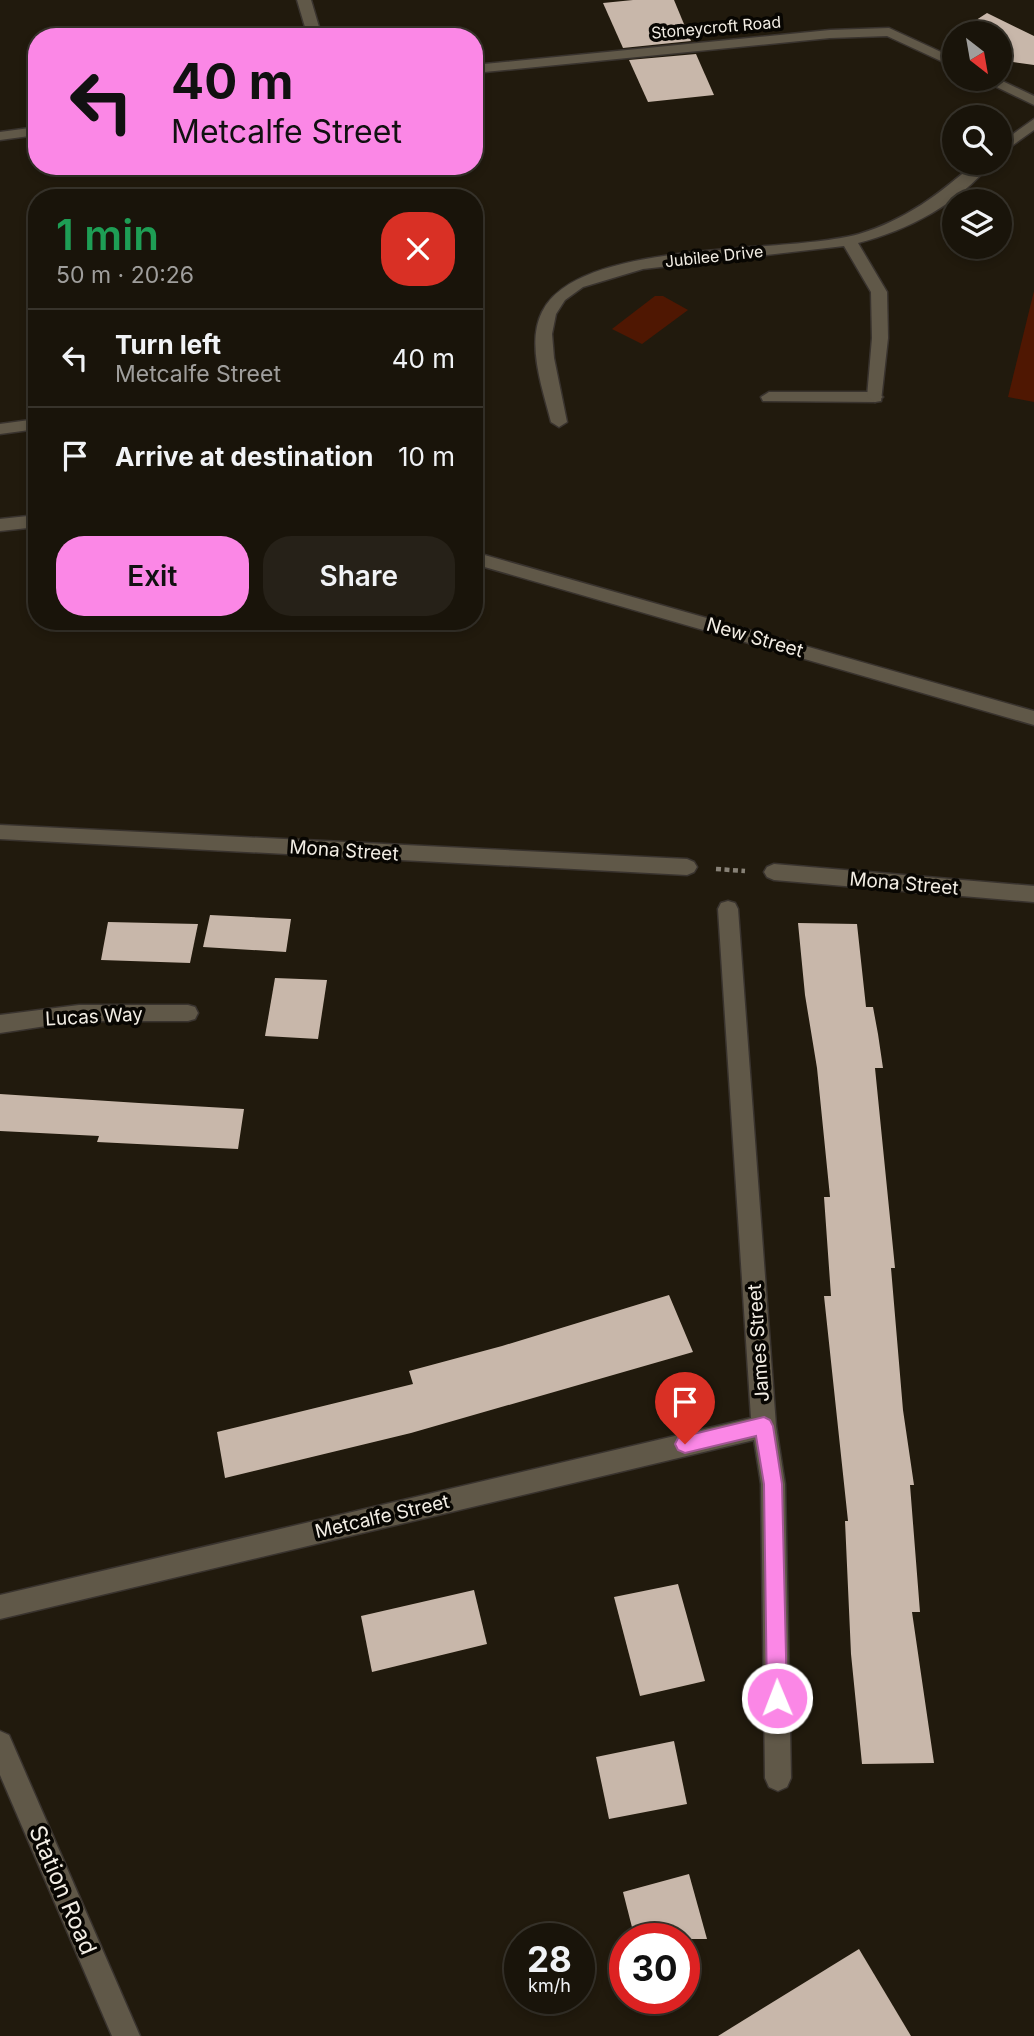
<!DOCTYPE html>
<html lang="en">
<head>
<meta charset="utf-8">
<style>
  :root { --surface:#19140a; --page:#262118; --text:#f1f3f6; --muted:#9f9e9c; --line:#37332b; --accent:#fb87e6 }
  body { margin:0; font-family:Inter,sans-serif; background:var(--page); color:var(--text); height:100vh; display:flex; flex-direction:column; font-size:26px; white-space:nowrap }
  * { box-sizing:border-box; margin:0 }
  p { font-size:23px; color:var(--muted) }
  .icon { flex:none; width:38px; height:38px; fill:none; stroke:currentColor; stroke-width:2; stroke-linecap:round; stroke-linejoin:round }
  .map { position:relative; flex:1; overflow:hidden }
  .panel { position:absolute; left:28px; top:189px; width:455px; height:441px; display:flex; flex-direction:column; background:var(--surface); border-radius:28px; box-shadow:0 4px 10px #0003,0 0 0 2px var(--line) }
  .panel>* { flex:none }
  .top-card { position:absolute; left:28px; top:28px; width:455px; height:147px; border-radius:28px; box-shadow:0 4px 10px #0003,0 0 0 2px var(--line); background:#fb87e6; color:#111; overflow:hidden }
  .needle { width:46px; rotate:149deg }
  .buttons { position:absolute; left:942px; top:21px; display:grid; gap:14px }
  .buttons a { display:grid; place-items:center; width:70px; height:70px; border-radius:50%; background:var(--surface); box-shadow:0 4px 10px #0003,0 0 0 2px var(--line); font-size:35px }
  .speed { position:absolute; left:504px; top:1923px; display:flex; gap:14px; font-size:35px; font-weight:700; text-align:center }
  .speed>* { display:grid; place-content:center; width:91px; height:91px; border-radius:50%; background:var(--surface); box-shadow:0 4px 10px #0003,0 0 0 2px var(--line); line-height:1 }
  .speed small { font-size:18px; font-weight:400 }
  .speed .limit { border:10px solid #d22; background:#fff; color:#111 }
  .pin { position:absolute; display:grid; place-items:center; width:60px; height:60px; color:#fff; margin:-72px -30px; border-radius:50% 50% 50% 0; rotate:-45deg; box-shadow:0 0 7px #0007 }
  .pin .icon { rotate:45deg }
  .me { position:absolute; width:77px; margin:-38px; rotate:359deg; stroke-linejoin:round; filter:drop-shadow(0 0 5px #0008) }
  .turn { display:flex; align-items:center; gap:24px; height:147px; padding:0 28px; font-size:32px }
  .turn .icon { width:91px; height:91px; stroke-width:2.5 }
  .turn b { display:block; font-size:49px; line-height:60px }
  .round { display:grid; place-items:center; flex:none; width:74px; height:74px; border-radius:28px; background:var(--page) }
  .summary { display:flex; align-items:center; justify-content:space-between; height:119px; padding:0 28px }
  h1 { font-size:42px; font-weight:600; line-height:52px; color:#1e9e55 }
  .button { display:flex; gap:14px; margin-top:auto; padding:14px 28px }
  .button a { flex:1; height:80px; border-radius:28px; background:var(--accent); color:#111; font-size:28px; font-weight:600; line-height:80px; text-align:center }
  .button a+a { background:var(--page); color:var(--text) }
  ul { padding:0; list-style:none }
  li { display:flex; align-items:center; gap:21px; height:98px; padding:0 28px; border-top:2px solid var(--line) }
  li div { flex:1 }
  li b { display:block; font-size:26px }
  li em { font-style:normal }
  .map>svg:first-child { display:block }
</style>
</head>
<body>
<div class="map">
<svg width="1034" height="2036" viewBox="0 0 1034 2036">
  <rect width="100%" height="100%" fill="#211a0d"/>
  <g fill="#4f1702">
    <path d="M1034,291V402L1008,397Z"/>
    <path d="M655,296H663L688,310L642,344L612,329Z"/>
  </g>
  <g fill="#c8b7aa">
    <path d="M633,0H674L691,41L623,48L603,3Z"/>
    <path d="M987,13L1034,36V65L999,60V33H956Z"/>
    <path d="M696,54L714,95L648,102L629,60Z"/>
    <path d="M210,915L291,919L286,952L203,947Z"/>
    <path d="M108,922L198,924L190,963L101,960Z"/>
    <path d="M798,923L857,924L866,1007H873L878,1034L883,1068H875L895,1268H891L903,1410L914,1485H910L920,1612H912L934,1763L862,1764L851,1654L845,1521H848L824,1296H831L824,1197H830L817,1068L805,995Z"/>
    <path d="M275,978L327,980L318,1039L265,1036Z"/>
    <path d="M0,1094L139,1103L244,1109L238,1149L97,1142L99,1136L0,1131Z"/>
    <path d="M669,1295L693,1352L411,1433L225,1478L217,1432L413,1384L409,1371L502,1346Z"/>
    <path d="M678,1584L705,1681L640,1696L614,1597Z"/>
    <path d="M474,1590L487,1644L372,1672L361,1616Z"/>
    <path d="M674,1741L687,1804L609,1819L596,1757Z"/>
    <path d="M689,1874L707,1939H635L623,1892Z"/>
    <path d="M859,1949L911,2036H718Z"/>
  </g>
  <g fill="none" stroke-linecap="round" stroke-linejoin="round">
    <g stroke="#39332e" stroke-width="3">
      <g id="lane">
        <path d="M769,392H875L883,397L875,402L763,401L761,397Z"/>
        <path d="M37,419V429L0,434V424Z"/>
      </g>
    </g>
    <g stroke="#39332e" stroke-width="3">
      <g id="street">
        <path d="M297,0H311L322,37H308Z"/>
        <path d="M889,28L954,58V67L887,36L830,38L474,73V65L830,30Z"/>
        <path d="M980,79H998L1034,96V105Z"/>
        <path d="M1034,119V130L999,155V144Z"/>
        <path d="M37,127V135L0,140V132Z"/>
        <path d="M975,163H991C958,204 909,230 858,243L887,292L888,338L881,401L875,402L867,397L872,338L871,292L844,246L643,269L583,287L565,300L556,314L552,334L554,358L567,422L559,427L551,422C543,390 526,344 542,312C578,238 784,255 859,234C906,220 939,194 975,163Z"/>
        <path d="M37,515V527L0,531V519Z"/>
        <path d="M474,552L1034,711V725L474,564Z"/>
        <path d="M0,825L687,859L694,862L697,867L694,872L687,875L0,839Z"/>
        <path d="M774,864L1034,886V902L774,880L767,877L764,872L767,867Z"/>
        <path d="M728,901L735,903L738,909L776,1426L785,1484L791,1778L787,1787L778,1791L769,1787L765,1778L761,1484L754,1440L0,1619V1595L751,1418L718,909L721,903Z"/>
        <path d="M79,1005H188L195,1007L198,1013L195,1019L188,1021H79L0,1033V1015Z"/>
      </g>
    </g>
    <g stroke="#39332e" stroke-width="3">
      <path id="secondary" d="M0,1731L9,1735L140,2036H112L0,1775Z"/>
    </g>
    <path stroke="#878176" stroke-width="4.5" stroke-dasharray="5 3.5" stroke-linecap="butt" d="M716,869L745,871"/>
    <use href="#lane" fill="#605848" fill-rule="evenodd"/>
    <use href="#street" fill="#605848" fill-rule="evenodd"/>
    <use href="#secondary" fill="#605848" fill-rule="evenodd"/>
  </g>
  <path fill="#fb87e6" stroke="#a35896" stroke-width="2" d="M764,1417L770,1420L773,1426L782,1484L787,1698L784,1704L777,1707L770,1704L767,1698L764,1484L756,1436L685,1453L678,1450L675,1444L678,1438L685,1436Z"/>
  <g text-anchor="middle" stroke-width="7" stroke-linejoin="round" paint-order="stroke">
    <g font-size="16" fill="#f2ede4" stroke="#080602">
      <text transform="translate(716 27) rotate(-5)" y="6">Stoneycroft Road</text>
      <text transform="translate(714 256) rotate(-6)" y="6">Jubilee Drive</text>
    </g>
    <g font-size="19" fill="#f2ede4" stroke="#080602">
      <text transform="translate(755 637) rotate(16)" y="7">New Street</text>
      <text transform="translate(344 850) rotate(4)" y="7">Mona Street</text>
      <text transform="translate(904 883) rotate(5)" y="7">Mona Street</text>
      <text transform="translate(94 1016) rotate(-3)" y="7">Lucas Way</text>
      <text transform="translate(758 1343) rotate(-94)" y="7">James Street</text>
      <text transform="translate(382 1516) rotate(-13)" y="7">Metcalfe Street</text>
    </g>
    <g font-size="23" fill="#f2ede4" stroke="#080602">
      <text transform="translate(63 1890) rotate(67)" y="8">Station Road</text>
    </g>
  </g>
</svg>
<div class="buttons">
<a><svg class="needle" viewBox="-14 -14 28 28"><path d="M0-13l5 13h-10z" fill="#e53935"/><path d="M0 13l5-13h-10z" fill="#9f9e9c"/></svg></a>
<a><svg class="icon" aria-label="search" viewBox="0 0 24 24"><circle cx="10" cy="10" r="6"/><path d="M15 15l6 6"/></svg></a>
<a><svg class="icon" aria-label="layers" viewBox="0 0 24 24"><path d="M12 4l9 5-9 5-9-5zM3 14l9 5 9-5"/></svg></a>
</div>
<div class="speed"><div>28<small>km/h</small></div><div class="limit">30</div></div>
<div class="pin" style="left:685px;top:1444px;background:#d93025"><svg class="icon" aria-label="arrive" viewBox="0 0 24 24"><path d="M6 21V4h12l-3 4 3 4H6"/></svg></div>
<svg class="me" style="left:777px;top:1698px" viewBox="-20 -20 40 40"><circle r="17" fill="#fb87e6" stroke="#fff" stroke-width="3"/><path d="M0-11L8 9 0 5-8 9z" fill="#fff"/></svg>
<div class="top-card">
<div class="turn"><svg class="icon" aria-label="left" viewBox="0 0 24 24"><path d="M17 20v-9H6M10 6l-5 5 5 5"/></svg><div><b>40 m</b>Metcalfe Street</div></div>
</div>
<section class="panel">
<div class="summary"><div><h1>1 min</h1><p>50 m · 20:26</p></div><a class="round" style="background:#d93025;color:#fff"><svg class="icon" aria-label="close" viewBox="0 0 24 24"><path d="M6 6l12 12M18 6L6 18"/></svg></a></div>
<ul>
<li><svg class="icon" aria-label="left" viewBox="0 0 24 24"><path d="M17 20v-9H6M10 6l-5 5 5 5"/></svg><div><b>Turn left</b><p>Metcalfe Street</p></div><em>40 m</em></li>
<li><svg class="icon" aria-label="arrive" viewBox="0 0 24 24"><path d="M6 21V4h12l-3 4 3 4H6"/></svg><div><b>Arrive at destination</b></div><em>10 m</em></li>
</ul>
<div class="button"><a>Exit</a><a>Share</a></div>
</section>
</div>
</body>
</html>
